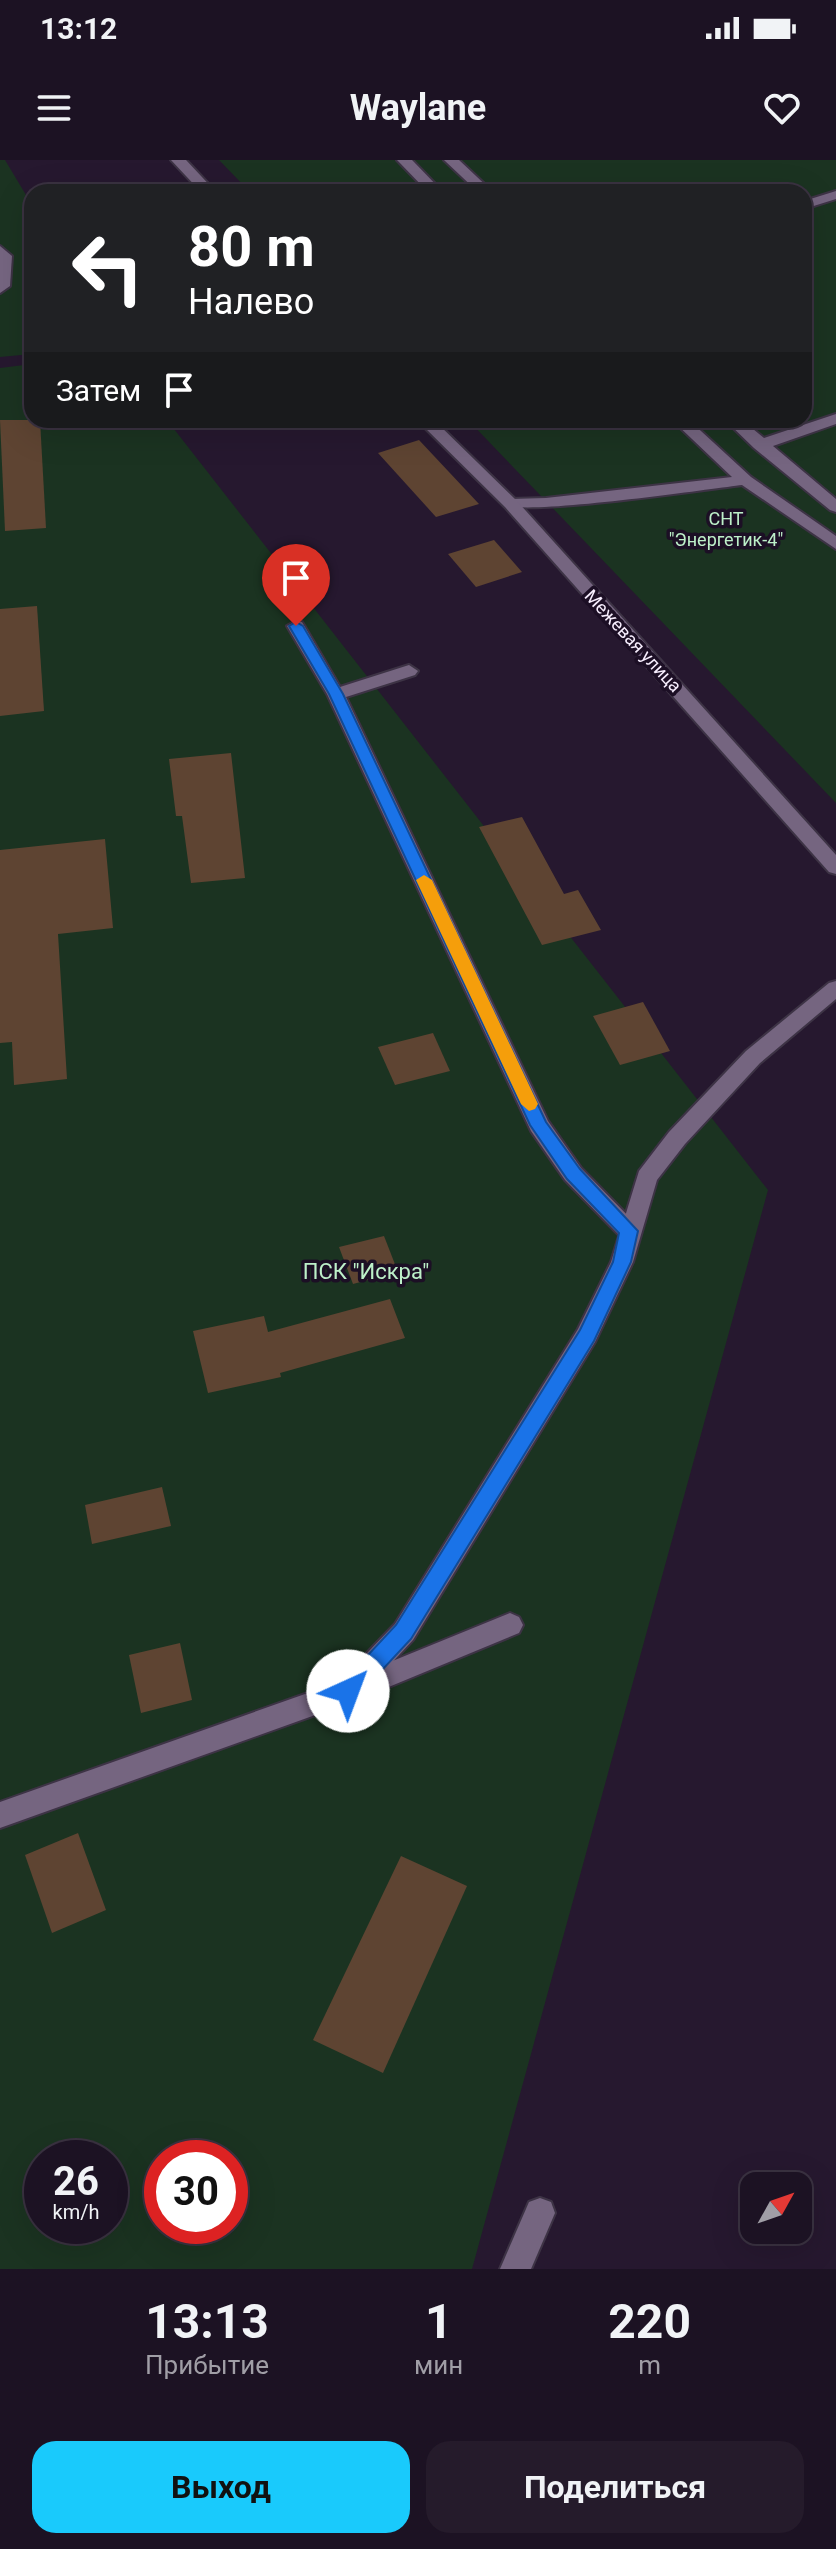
<!DOCTYPE html>
<html lang="ru">
<head>
<meta charset="utf-8">
<style>
  :root { --surface:#1c1223; --page:#251b2b; --text:#f1f3f6; --muted:#a09ea6; --line:#3a3241; --accent:#19cafc }
  body { margin:0; font-family:Roboto,sans-serif; background:var(--page); color:var(--text); height:100vh; display:flex; flex-direction:column; font-size:30px; white-space:nowrap }
  * { box-sizing:border-box; margin:0 }
  p { font-size:26px; color:var(--muted) }
  .icon { flex:none; width:44px; height:44px; fill:none; stroke:currentColor; stroke-width:2; stroke-linecap:round; stroke-linejoin:round }
  .map { position:relative; height:2109px; overflow:hidden }
  .side { display:flex; flex-direction:column; background:var(--surface); flex:1 }
  .side>* { flex:none }
  .hud { position:absolute; left:24px; top:24px; width:788px; height:244px; border-radius:24px; box-shadow:0 8px 32px #0002,0 0 0 2px var(--line); background:#202124; color:#fff; overflow:hidden }
  .needle { width:52px; rotate:50deg }
  .buttons { position:absolute; left:740px; top:2012px; display:grid; gap:16px }
  .buttons a { display:grid; place-items:center; width:72px; height:72px; border-radius:16px; background:var(--surface); box-shadow:0 8px 32px #0002,0 0 0 2px var(--line); font-size:40px }
  .speed { position:absolute; left:24px; top:1980px; display:flex; gap:16px; font-size:40px; font-weight:700; text-align:center }
  .speed>* { display:grid; place-content:center; width:104px; height:104px; border-radius:50%; background:var(--surface); box-shadow:0 8px 32px #0002,0 0 0 2px var(--line); line-height:1 }
  .speed small { font-size:20px; font-weight:400 }
  .speed .limit { border:12px solid #d22; background:#fff; color:#111 }
  .pin { position:absolute; display:grid; place-items:center; width:68px; height:68px; color:#fff; margin:-82px -34px; border-radius:50% 50% 50% 0; rotate:-45deg; box-shadow:0 0 8px #0007 }
  .pin .icon { rotate:45deg }
  .me { position:absolute; width:88px; margin:-44px; rotate:43deg; stroke-linejoin:round; filter:drop-shadow(0 0 6px #0008) }
  .turn { display:flex; align-items:center; gap:28px; height:168px; padding:0 32px; font-size:36px }
  .turn .icon { width:104px; height:104px; stroke-width:2.5 }
  .turn b { display:block; font-size:56px; line-height:68px }
  .then { display:flex; align-items:center; height:76px; padding:0 32px; background:#0003; gap:16px; font-size:30px }
  .eta { display:flex; justify-content:space-evenly; align-items:center; height:136px; text-align:center }
  .eta b { font-size:48px; font-weight:700; line-height:56px }
  .button { display:flex; gap:16px; margin-top:auto; padding:16px 32px }
  .button a { flex:1; height:92px; border-radius:24px; background:var(--accent); color:#111; font-size:32px; font-weight:700; line-height:92px; text-align:center }
  .button a+a { background:var(--page); color:var(--text) }
  .status { display:flex; justify-content:space-between; align-items:center; height:56px; padding:0 40px; background:var(--surface); direction:ltr }
  .status svg { height:22px; fill:currentColor }
  header { display:flex; justify-content:space-between; align-items:center; height:104px; padding:0 32px; background:var(--surface); font-size:36px; font-weight:700 }
  .map>svg:first-child { display:block }
</style>
</head>
<body>
<div class="status"><b>13:12</b><svg viewBox="0 0 49 12"><path d="M0 12V9h3v3zM5 12V6h3v6zM10 12V3h3v9zM15 12V0h3v12zM26 1h20v11H26zM47 4h2v5h-2z"/></svg></div>
<header><svg class="icon" aria-label="menu" viewBox="0 0 24 24"><path d="M4 6h16M4 12h16M4 18h16"/></svg>Waylane<svg class="icon" aria-label="heart" viewBox="0 0 24 24"><path d="M12 20l-8-8c-3-5 5-10 8-4 3-6 11-1 8 4z"/></svg></header>
<div class="map">
<svg width="836" height="2109" viewBox="0 0 836 2109">
  <rect width="100%" height="100%" fill="#26182f"/>
  <g fill="#1b3321" fill-rule="evenodd">
    <path d="M0,0H5L32,45V194L0,197Z"/>
    <path d="M219,0H836V643L468,260H804V32H250Z"/>
    <path d="M32,204V260H167L768,1030L472,2109H0V208ZM42,1998H110V2066H42ZM162,1998H230V2066H162Z"/>
  </g>
  <g fill="#5e4432">
    <path d="M0,260H40L46,368L5,371Z"/>
    <path d="M419,280L479,344L436,357L378,293Z"/>
    <path d="M494,380L522,412L476,427L448,394Z"/>
    <path d="M37,446L44,551L0,556V449Z"/>
    <path d="M231,593L245,718L191,723L182,656H176L169,599Z"/>
    <path d="M522,657L564,734L578,730L601,770L542,785L479,667Z"/>
    <path d="M105,679L113,768L58,774L67,919L14,925L12,882L0,883V690Z"/>
    <path d="M643,842L670,891L620,905L593,856Z"/>
    <path d="M433,873L450,911L395,925L378,887Z"/>
    <path d="M384,1076L398,1112L353,1124L339,1087Z"/>
    <path d="M390,1139L405,1178L280,1213L281,1217L208,1233L193,1171L264,1156L268,1172Z"/>
    <path d="M162,1327L171,1366L92,1384L85,1345Z"/>
    <path d="M180,1483L192,1540L141,1553L129,1495Z"/>
    <path d="M78,1673L106,1750L52,1773L25,1695Z"/>
    <path d="M401,1696L467,1726L383,1913L313,1880Z"/>
  </g>
  <g fill="none" stroke-linecap="round" stroke-linejoin="round">
    <g stroke="#3d3345" stroke-width="4">
      <g id="service">
        <path d="M397,0H412L443,32H428Z"/>
        <path d="M0,86L12,96L10,126L0,133Z"/>
        <path d="M672,260H689L751,317L836,376V389L742,325C709,329 518,357 503,344L511,339L546,338L732,317Z"/>
        <path d="M296,461L302,462L340,527L409,505L418,511L415,515L346,537L548,961L581,1008L637,1065L640,1071L637,1077L629,1080L621,1077L565,1020L531,971L327,534L287,466Z"/>
        <path d="M510,1453L519,1457L523,1465L519,1473L350,1543L341,1540L337,1531L341,1522Z"/>
        <path d="M540,2038L551,2042L555,2053L531,2109H500L529,2042Z"/>
      </g>
    </g>
    <g stroke="#3d3345" stroke-width="4">
      <g id="minor">
        <path d="M171,0H186L216,32H201Z"/>
        <path d="M444,0H459L493,32H478Z"/>
        <path d="M836,31V39L804,49V41Z"/>
        <path d="M836,254V264L773,286L836,339V352L830,350L754,288L725,260H742L764,278Z"/>
        <path d="M417,260H434L517,341L836,695V714L829,712L505,347Z"/>
        <path d="M836,821V839L760,903L685,984L657,1020L633,1102L595,1182L413,1480L357,1540L0,1668V1642L339,1522L395,1464L578,1169L611,1102L639,1011L669,972L746,891L829,823Z"/>
      </g>
    </g>
    <use href="#service" fill="#756580" fill-rule="evenodd"/>
    <use href="#minor" fill="#756580" fill-rule="evenodd"/>
  </g>
  <path fill="#1a73e8" stroke="#114b97" stroke-width="2" d="M296,462L303,466L343,534L546,962L580,1009L638,1071L631,1102L594,1181L411,1479L356,1538L348,1541L341,1538L338,1531L341,1524L396,1465L580,1170L613,1102L619,1073L567,1019L530,965L329,534L289,466Z"/>
  <path fill="#f59e0b" d="M424,715L432,720L538,944L535,949L529,951L521,944L416,720Z"/>
  <g text-anchor="middle" stroke-width="7" stroke-linejoin="round" paint-order="stroke">
    <g font-size="18" fill="#bdf0c9" stroke="#1c0f25">
      <text x="726" y="365">СНТ<tspan x="726" dy="21">"Энергетик-4"</tspan></text>
    </g>
    <g font-size="18" fill="#f7eefe" stroke="#1c0f25">
      <text transform="translate(633 481) rotate(47)" y="6">Межевая улица</text>
    </g>
    <g font-size="22" fill="#bdf0c9" stroke="#1c0f25">
      <text x="366" y="1119">ПСК "Искра"</text>
    </g>
  </g>
</svg>
<div class="buttons">
<a><svg class="needle" viewBox="-14 -14 28 28"><path d="M0-13l5 13h-10z" fill="#e53935"/><path d="M0 13l5-13h-10z" fill="#a09ea6"/></svg></a>
</div>
<div class="speed"><div>26<small>km/h</small></div><div class="limit">30</div></div>
<div class="pin" style="left:296px;top:466px;background:#d93025"><svg class="icon" aria-label="arrive" viewBox="0 0 24 24"><path d="M6 21V4h12l-3 4 3 4H6"/></svg></div>
<svg class="me" style="left:348px;top:1531px" viewBox="-20 -20 40 40"><circle r="19" fill="#fff"/><path d="M0-13L10 11 0 6-10 11z" fill="#1a73e8"/></svg>
<div class="hud">
<div class="turn"><svg class="icon" aria-label="left" viewBox="0 0 24 24"><path d="M17 20v-9H6M10 6l-5 5 5 5"/></svg><div><b>80 m</b>Налево</div></div>
<div class="then">Затем<svg class="icon" aria-label="arrive" viewBox="0 0 24 24"><path d="M6 21V4h12l-3 4 3 4H6"/></svg></div>
</div>
</div>
<section class="side">
<div class="eta">
<div><b>13:13</b><p>Прибытие</p></div>
<div><b>1</b><p>мин</p></div>
<div><b>220</b><p>m</p></div>
</div>
<div class="button"><a>Выход</a><a>Поделиться</a></div>
</section>
</body>
</html>
